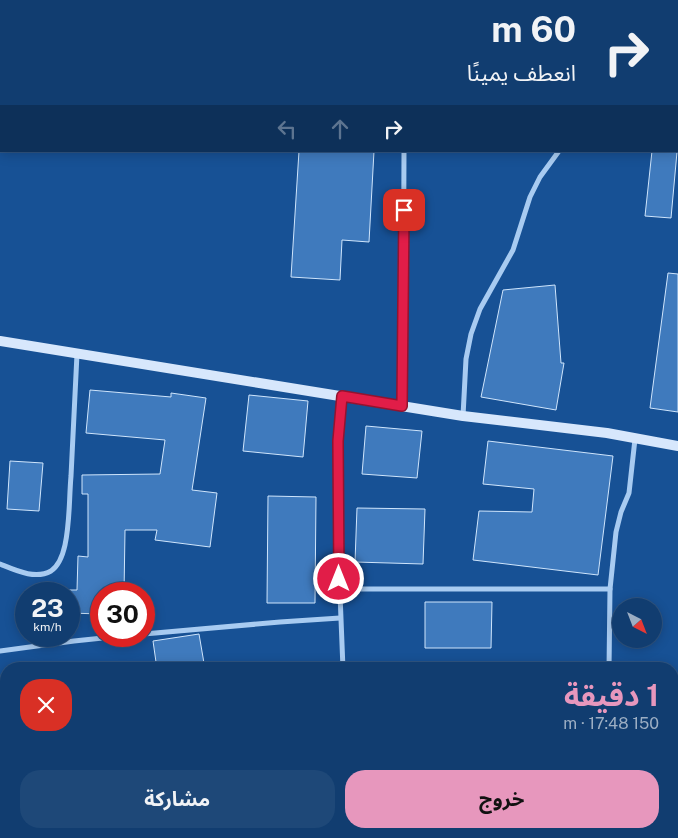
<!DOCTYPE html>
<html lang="ar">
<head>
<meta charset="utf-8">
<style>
  :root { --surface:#113d70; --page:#1e4878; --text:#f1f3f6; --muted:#9caec3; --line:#305683; --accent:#e797bd }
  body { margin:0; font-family:"Public Sans","Noto Sans Arabic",sans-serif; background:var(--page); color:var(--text); direction:rtl; height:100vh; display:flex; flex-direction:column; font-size:19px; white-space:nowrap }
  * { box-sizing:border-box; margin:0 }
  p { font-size:16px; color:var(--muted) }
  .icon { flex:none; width:28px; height:28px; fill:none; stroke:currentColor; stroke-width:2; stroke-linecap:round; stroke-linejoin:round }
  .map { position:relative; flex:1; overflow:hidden; direction:ltr }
  .details { position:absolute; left:0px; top:662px; width:679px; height:176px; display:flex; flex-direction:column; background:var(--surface); border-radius:20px 20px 0 0; box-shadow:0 2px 12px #0003,0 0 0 1px var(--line); direction:rtl }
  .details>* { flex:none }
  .top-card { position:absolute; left:0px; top:0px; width:679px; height:152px; box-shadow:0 2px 12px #0003,0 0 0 1px var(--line); direction:rtl; background:#113d70; color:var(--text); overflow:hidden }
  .needle { width:32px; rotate:138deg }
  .buttons { position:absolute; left:612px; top:598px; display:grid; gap:10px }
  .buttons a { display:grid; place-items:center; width:50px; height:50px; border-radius:50%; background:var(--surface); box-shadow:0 2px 12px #0003,0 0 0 1px var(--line); font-size:25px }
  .speed { position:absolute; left:15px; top:582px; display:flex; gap:10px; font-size:25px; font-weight:700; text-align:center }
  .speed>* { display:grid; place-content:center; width:65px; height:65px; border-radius:50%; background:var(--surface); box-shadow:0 2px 12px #0003,0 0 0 1px var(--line); line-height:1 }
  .speed small { font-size:12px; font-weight:400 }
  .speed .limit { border:8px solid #d22; background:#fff; color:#111 }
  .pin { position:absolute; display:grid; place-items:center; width:42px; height:42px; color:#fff; margin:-21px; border-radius:10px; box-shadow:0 2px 8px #0006 }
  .me { position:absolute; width:55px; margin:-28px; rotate:0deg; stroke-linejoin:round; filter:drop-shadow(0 0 4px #0008) }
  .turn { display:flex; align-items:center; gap:18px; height:105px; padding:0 20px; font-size:22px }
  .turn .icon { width:65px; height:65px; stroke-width:2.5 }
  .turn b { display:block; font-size:35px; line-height:42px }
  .lanes { display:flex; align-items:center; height:48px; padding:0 20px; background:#0003; justify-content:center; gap:25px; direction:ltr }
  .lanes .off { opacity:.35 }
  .round { display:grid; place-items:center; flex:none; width:52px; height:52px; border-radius:20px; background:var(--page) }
  .head { display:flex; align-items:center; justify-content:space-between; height:85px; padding:0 20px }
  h1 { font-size:30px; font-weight:700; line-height:38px; color:var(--accent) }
  .primary-button { display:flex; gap:10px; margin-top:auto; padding:10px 20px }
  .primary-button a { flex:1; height:58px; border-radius:20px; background:var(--accent); color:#111; font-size:20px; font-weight:700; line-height:58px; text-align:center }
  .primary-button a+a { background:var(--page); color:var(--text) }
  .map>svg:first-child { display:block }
</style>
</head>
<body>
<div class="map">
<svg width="678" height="838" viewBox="0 0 678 838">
  <rect width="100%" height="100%" fill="#175195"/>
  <g fill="#3f7abd" stroke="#cfe5fc">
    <path d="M299,151H374L369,242L342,240L340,280L291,277Z"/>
    <path d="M652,151L677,152L671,218L645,216Z"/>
    <path d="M668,273L678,274V412L650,408Z"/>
    <path d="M555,285L561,363H564L556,410L481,397L503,290Z"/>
    <path d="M90,390L171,397V393L206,398L192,490L217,493L210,547L155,540L157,530H125L124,594H101V614L69,613V590H77L78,556L88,557V494H82V475L160,474L165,440L86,433Z"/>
    <path d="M249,395L308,401L303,457L243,451Z"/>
    <path d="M366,426L422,431L417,478L362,474Z"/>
    <path d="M488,441L613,456L598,575L473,560L479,511L532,512L534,489L483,484Z"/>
    <path d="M10,461L43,463L39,511L7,509Z"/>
    <path d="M268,496L316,497L315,603H267Z"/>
    <path d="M357,508L425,509L423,564L355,562Z"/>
    <path d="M425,602H492L491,648H425Z"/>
    <path d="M199,634L205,669H157L153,641Z"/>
  </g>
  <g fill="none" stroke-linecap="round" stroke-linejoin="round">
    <g stroke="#a8cbf1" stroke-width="5">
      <path d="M505,0L506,1"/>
      <path d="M343,396L339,441V569L343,669"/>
      <path d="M403,406L404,151"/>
      <path d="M463,416L466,359L471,334L480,309L513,250L530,197L540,177L559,151"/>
      <path d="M0,564C15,570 35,580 51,571C60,565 63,554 65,545C70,522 69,499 71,476C73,435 75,394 77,354"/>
      <path d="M339,589H610"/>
      <path d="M144,634L280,622L340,618"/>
      <path d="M0,651L74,641L122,636"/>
      <path d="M609,669L610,589L616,532L621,512L629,493L635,439"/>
      <path d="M0,772L6,771"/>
      <path d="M353,832L354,838"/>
    </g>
    <g stroke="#d7e7fc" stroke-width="10">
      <path d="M26,1L27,0"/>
      <path d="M0,25L1,24"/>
      <path d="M0,341L463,416L607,433L678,446"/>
    </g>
  </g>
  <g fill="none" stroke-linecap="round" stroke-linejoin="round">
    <g stroke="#92132f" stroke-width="12">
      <path id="route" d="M339,579L338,441L342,396L402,406L404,210"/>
    </g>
    <use href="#route" stroke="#e11d48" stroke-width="9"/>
  </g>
</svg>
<div class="buttons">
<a><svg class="needle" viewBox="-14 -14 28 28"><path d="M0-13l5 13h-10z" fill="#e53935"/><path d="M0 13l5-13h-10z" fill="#9caec3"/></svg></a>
</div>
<div class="speed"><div>23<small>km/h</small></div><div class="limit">30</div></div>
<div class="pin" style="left:404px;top:210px;background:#d93025"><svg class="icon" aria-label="arrive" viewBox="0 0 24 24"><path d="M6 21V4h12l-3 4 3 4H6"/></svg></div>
<svg class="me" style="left:339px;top:579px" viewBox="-20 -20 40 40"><circle r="17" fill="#e11d48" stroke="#fff" stroke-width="3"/><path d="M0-11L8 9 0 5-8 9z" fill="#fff"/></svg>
<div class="top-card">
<div class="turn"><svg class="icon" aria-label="right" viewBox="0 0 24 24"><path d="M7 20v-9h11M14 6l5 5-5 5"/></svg><div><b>60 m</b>انعطف يمينًا</div></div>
<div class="lanes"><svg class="icon off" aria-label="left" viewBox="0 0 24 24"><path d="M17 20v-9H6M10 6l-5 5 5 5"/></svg><svg class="icon off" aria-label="ahead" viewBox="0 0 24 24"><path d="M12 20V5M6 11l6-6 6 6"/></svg><svg class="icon" aria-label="right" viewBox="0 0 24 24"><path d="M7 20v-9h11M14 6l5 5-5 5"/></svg></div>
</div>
<section class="details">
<div class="head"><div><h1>1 دقيقة</h1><p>150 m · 17:48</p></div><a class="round" style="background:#d93025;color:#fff"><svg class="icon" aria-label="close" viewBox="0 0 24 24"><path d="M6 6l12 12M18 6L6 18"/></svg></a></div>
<div class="primary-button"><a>خروج</a><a>مشاركة</a></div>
</section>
</div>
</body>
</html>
